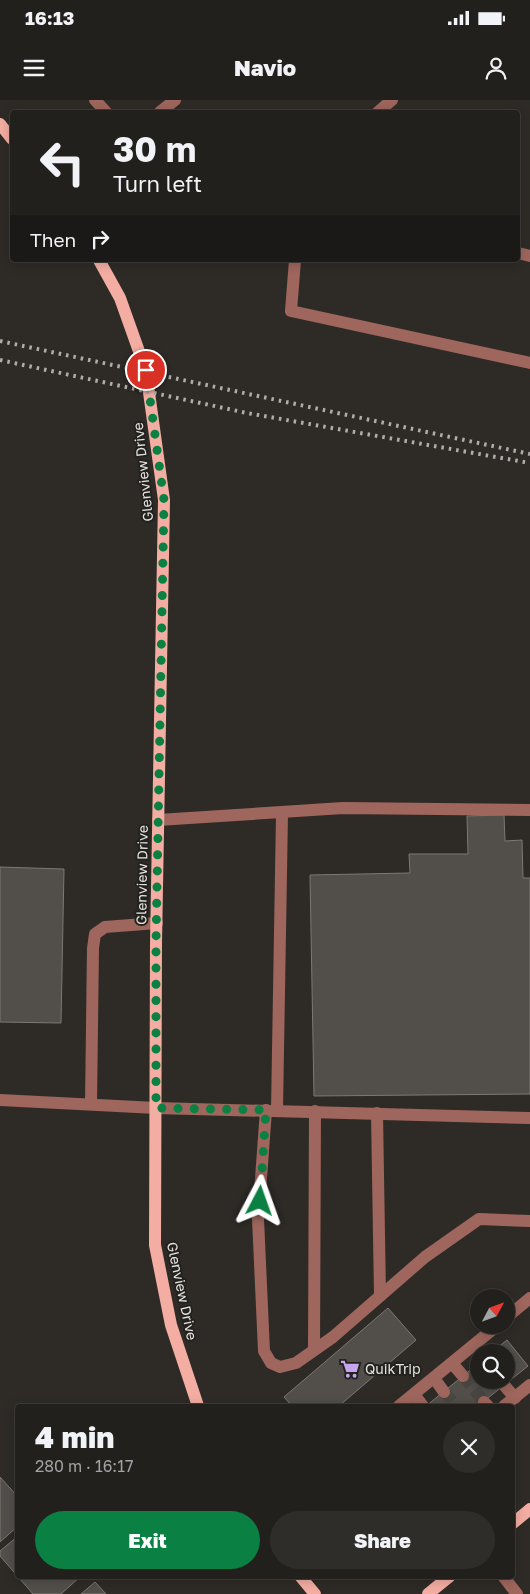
<!DOCTYPE html>
<html lang="en">
<head>
<meta charset="utf-8">
<style>
  :root { --surface:#22201d; --page:#2e2d2a; --text:#f1f3f6; --muted:#a2a3a4; --line:#3f3e3b; --accent:#0b8043 }
  body { margin:0; font-family:"Golos Text",sans-serif; background:var(--page); color:var(--text); height:100vh; display:flex; flex-direction:column; font-size:19px; white-space:nowrap }
  * { box-sizing:border-box; margin:0 }
  p { font-size:16px; color:var(--muted) }
  .icon { flex:none; width:28px; height:28px; fill:none; stroke:currentColor; stroke-width:2; stroke-linecap:round; stroke-linejoin:round }
  .map { position:relative; flex:1; overflow:hidden }
  .side { position:absolute; left:15px; top:1304px; width:500px; height:175px; display:flex; flex-direction:column; background:var(--surface); border-radius:5px; box-shadow:0 2px 12px #0003,0 0 0 1px var(--line) }
  .side>* { flex:none }
  .banner { position:absolute; left:10px; top:10px; width:510px; height:152px; border-radius:5px; box-shadow:0 2px 12px #0003,0 0 0 1px var(--line); background:#22201d; color:var(--text); overflow:hidden }
  .needle { width:32px; rotate:49deg }
  .buttons { position:absolute; left:470px; top:1189px; display:grid; gap:10px }
  .buttons a { display:grid; place-items:center; width:45px; height:45px; border-radius:50%; background:var(--surface); box-shadow:0 2px 12px #0003,0 0 0 1px var(--line); font-size:25px }
  .pin { position:absolute; display:grid; place-items:center; width:42px; height:42px; color:#fff; margin:-21px; border:2px solid #fff; border-radius:50%; box-shadow:0 1px 5px #0007 }
  .me { position:absolute; width:55px; margin:-28px; rotate:4deg; stroke-linejoin:round; filter:drop-shadow(0 0 4px #0008) }
  .turn { display:flex; align-items:center; gap:18px; height:105px; padding:0 20px; font-size:22px }
  .turn .icon { width:65px; height:65px; stroke-width:2.5 }
  .turn b { display:block; font-size:35px; line-height:42px }
  .then { display:flex; align-items:center; height:48px; padding:0 20px; background:#0003; gap:10px; font-size:19px }
  .round { display:grid; place-items:center; flex:none; width:52px; height:52px; border-radius:26px; background:var(--page) }
  .headline { display:flex; align-items:center; justify-content:space-between; height:85px; padding:0 20px }
  h1 { font-size:30px; font-weight:800; line-height:38px }
  .action { display:flex; gap:10px; margin-top:auto; padding:10px 20px }
  .action a { flex:1; height:58px; border-radius:30px; background:var(--accent); color:#fff; font-size:20px; font-weight:800; line-height:58px; text-align:center }
  .action a+a { background:var(--page); color:var(--text) }
  .status { display:flex; justify-content:space-between; align-items:center; height:35px; padding:0 25px; background:var(--surface); direction:ltr }
  .status svg { height:14px; fill:currentColor }
  header { display:flex; justify-content:space-between; align-items:center; height:65px; padding:0 20px; background:var(--surface); font-size:22px; font-weight:800 }
  .map>svg:first-child { display:block }
</style>
</head>
<body>
<div class="status"><b>16:13</b><svg viewBox="0 0 49 12"><path d="M0 12V9h3v3zM5 12V6h3v6zM10 12V3h3v9zM15 12V0h3v12zM26 1h20v11H26zM47 4h2v5h-2z"/></svg></div>
<header><svg class="icon" aria-label="menu" viewBox="0 0 24 24"><path d="M4 6h16M4 12h16M4 18h16"/></svg>Navio<svg class="icon" aria-label="person" viewBox="0 0 24 24"><circle cx="12" cy="8" r="4"/><path d="M4 21q1-7 8-7t8 7"/></svg></header>
<div class="map">
<svg width="530" height="1494" viewBox="0 0 530 1494">
  <rect width="100%" height="100%" fill="#2e2b27"/>
  <g fill="#524f4b" stroke="#7c7974">
    <path d="M504,715L505,741L522,740L523,778H530V994L314,996L310,775L410,773L409,754H468L467,716Z"/>
    <path d="M0,767L64,769L61,923L0,922Z"/>
    <path d="M388,1208L416,1240L339,1306H292L284,1297Z"/>
    <path d="M507,1240L528,1266L478,1306H426L479,1263V1280H506V1252H492Z"/>
    <path d="M0,1377L18,1397V1426L0,1442Z"/>
    <path d="M18,1436V1476H81L61,1494H33L0,1456V1451Z"/>
    <path d="M95,1482L106,1494H81Z"/>
  </g>
  <g fill="none" stroke-linecap="round" stroke-linejoin="round">
    <g stroke="#4a4743" stroke-width="12" stroke-dasharray="12 6" stroke-linecap="butt">
      <path d="M463,1276L484,1302"/>
      <path d="M444,1292L456,1306"/>
    </g>
    <g stroke="#9e665d" stroke-width="12">
      <path d="M95,0L106,12"/>
      <path d="M160,12L175,0"/>
      <path d="M378,12L392,0"/>
      <path d="M518,153L530,156"/>
      <path d="M295,160L291,211L530,263"/>
      <path d="M158,720L343,708L530,710"/>
      <path d="M0,1000L156,1008L530,1018"/>
      <path d="M91,1004L93,848L95,834L105,827L157,823"/>
      <path d="M266,1010L258,1119L264,1251L271,1263L280,1267L296,1263L333,1237L425,1157L479,1119L530,1121"/>
      <path d="M277,1010L282,714"/>
      <path d="M377,1013L380,1196"/>
      <path d="M506,1218L530,1198"/>
      <path d="M314,1250L315,1011"/>
      <path d="M452,1263L463,1276"/>
      <path d="M434,1278L444,1292"/>
      <path d="M504,1285L515,1298"/>
      <path d="M414,1294L423,1306"/>
      <path d="M484,1302L488,1306"/>
      <path d="M399,1306L498,1225"/>
      <path d="M504,1306L530,1285"/>
      <path d="M503,1476L517,1494"/>
    </g>
    <g stroke="#f3ada2" stroke-width="12">
      <path d="M0,24L12,39"/>
      <path d="M99,160L120,198L146,271L164,400L156,843L155,1145L171,1225L198,1306"/>
      <path d="M512,1424L530,1409"/>
      <path d="M300,1476L315,1494"/>
      <path d="M428,1494L450,1476"/>
    </g>
    <g stroke="#b0aeab" stroke-width="4" stroke-dasharray="2.5 5" stroke-linecap="butt">
      <path d="M0,241L530,354"/>
      <path d="M0,260L247,313L530,363"/>
    </g>
  </g>
  <g fill="none" stroke-linecap="round" stroke-linejoin="round">
    <path stroke="#0b8043" stroke-width="9" stroke-dasharray="0 16.2" d="M146,270L164,400L156,843V1008L266,1010L260,1101"/>
  </g>
  <defs>
    <g id="supermarket-bare" transform="scale(1.5)"><path d="M-6-5.5h2.5l.6 2H6L4.5 2H-2.5L-4.4-4H-6ZM-1.5 3.2a1.3 1.3 0 1 0 .1 0ZM3 3.2a1.3 1.3 0 1 0 .1 0Z" fill="#c7a6f0" stroke="#24221e" stroke-width="2.5" paint-order="stroke"/></g>
  </defs>
  <g fill-rule="evenodd">
    <use href="#supermarket-bare" x="350" y="1269"/>
  </g>
  <g text-anchor="middle" stroke-width="4" stroke-linejoin="round" paint-order="stroke">
    <g font-size="14" fill="#e6e4e1" stroke="#24221e">
      <text transform="translate(143 372) rotate(-96)" y="5">Glenview Drive</text>
      <text transform="translate(142 775) rotate(-89)" y="5">Glenview Drive</text>
      <text transform="translate(182 1191) rotate(78)" y="5">Glenview Drive</text>
    </g>
    <g font-size="14" fill="#e6e4e1" stroke="#24221e" text-anchor="start">
      <text x="365" y="1274">QuikTrip</text>
    </g>
  </g>
</svg>
<div class="buttons">
<a><svg class="needle" viewBox="-14 -14 28 28"><path d="M0-13l5 13h-10z" fill="#e53935"/><path d="M0 13l5-13h-10z" fill="#a2a3a4"/></svg></a>
<a><svg class="icon" aria-label="search" viewBox="0 0 24 24"><circle cx="10" cy="10" r="6"/><path d="M15 15l6 6"/></svg></a>
</div>
<div class="pin" style="left:146px;top:270px;background:#d93025"><svg class="icon" aria-label="arrive" viewBox="0 0 24 24"><path d="M6 21V4h12l-3 4 3 4H6"/></svg></div>
<svg class="me" style="left:260px;top:1101px" viewBox="-20 -20 40 40"><path d="M0-17L14 15 0 8-14 15z" fill="#0b8043" stroke="#fff" stroke-width="4"/></svg>
<div class="banner">
<div class="turn"><svg class="icon" aria-label="left" viewBox="0 0 24 24"><path d="M17 20v-9H6M10 6l-5 5 5 5"/></svg><div><b>30 m</b>Turn left</div></div>
<div class="then">Then<svg class="icon" aria-label="right" viewBox="0 0 24 24"><path d="M7 20v-9h11M14 6l5 5-5 5"/></svg></div>
</div>
<section class="side">
<div class="headline"><div><h1>4 min</h1><p>280 m · 16:17</p></div><a class="round"><svg class="icon" aria-label="close" viewBox="0 0 24 24"><path d="M6 6l12 12M18 6L6 18"/></svg></a></div>
<div class="action"><a>Exit</a><a>Share</a></div>
</section>
</div>
</body>
</html>
